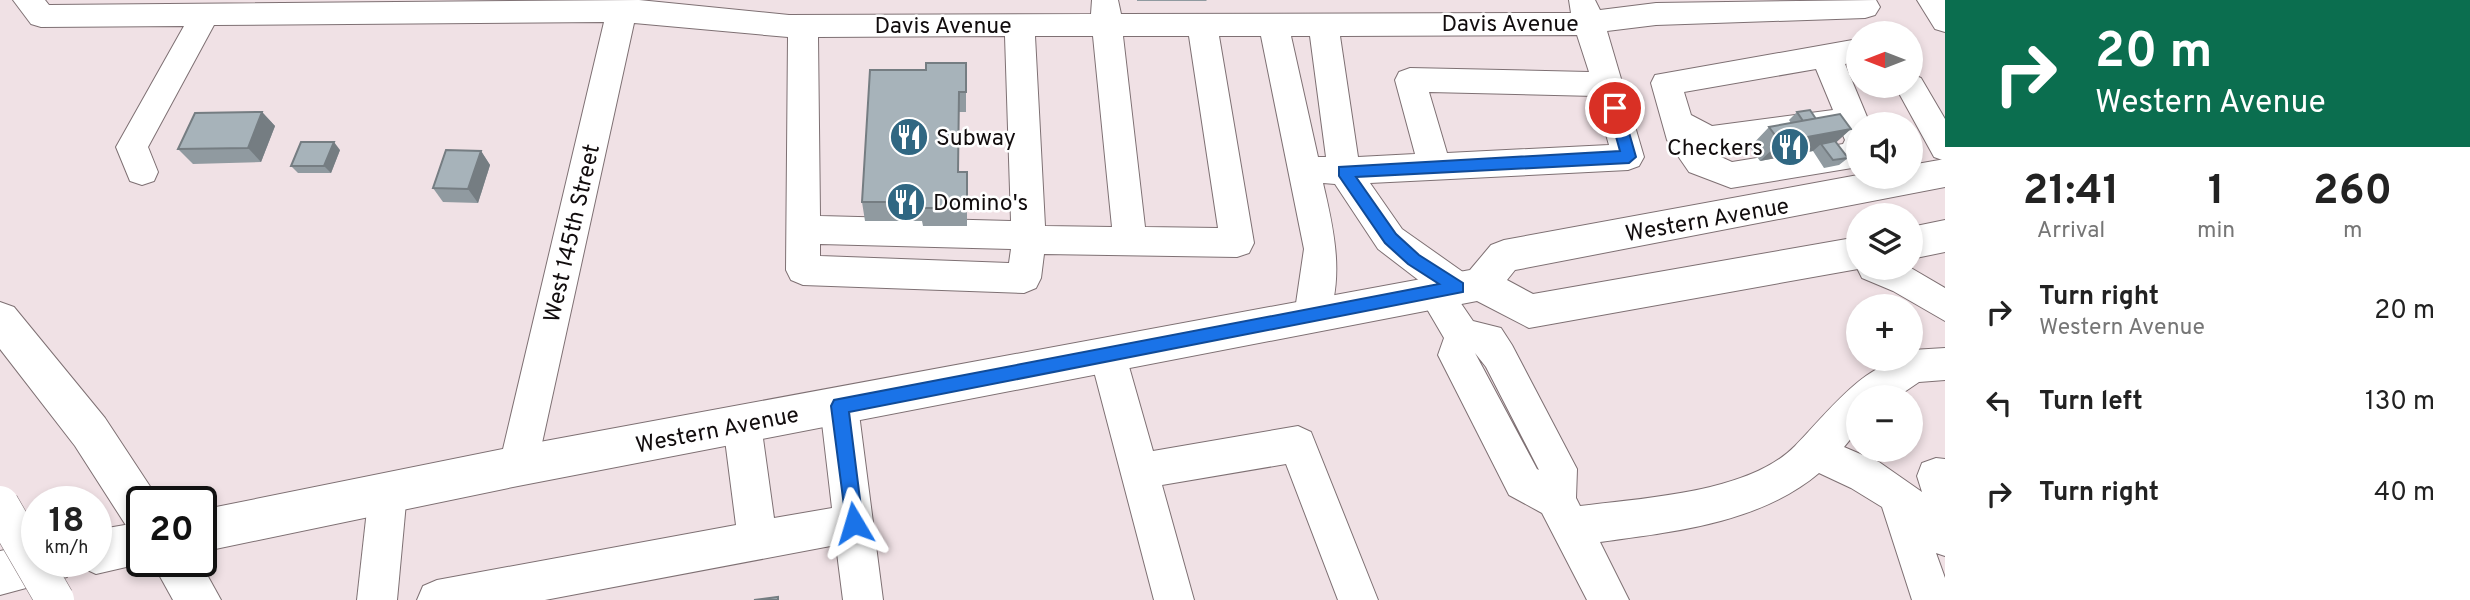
<!DOCTYPE html>
<html lang="en">
<head>
<meta charset="utf-8">
<style>
  :root { --surface:#fff; --page:#f2f2f2; --text:#222; --muted:#767676 }
  body { margin:0; font-family:Overpass,sans-serif; background:var(--page); color:var(--text); height:100vh; display:flex; flex-direction:column; font-size:26px; white-space:nowrap }
  * { box-sizing:border-box; margin:0 }
  p { font-size:23px; color:var(--muted) }
  .icon { flex:none; width:38px; height:38px; fill:none; stroke:currentColor; stroke-width:2; stroke-linecap:round; stroke-linejoin:round }
  .map { position:relative; flex:1; overflow:hidden }
  .drawer { display:flex; flex-direction:column; background:var(--surface); width:525px }
  .drawer>* { flex:none }
  .hud { background:#0b6e4f; color:#fff; overflow:hidden }
  .needle { width:46px; rotate:270deg }
  .tools { position:absolute; left:1846px; top:21px; display:grid; gap:14px }
  .tools a { display:grid; place-items:center; width:77px; height:77px; border-radius:50%; background:var(--surface); box-shadow:0 4px 10px #0003; font-size:35px }
  .speed { position:absolute; left:21px; top:486px; display:flex; gap:14px; font-size:35px; font-weight:700; text-align:center }
  .speed>* { display:grid; place-content:center; width:91px; height:91px; border-radius:50%; background:var(--surface); box-shadow:0 4px 10px #0003; line-height:1 }
  .speed small { font-size:18px; font-weight:400 }
  .speed .limit { border:4px solid #111; border-radius:10px; background:#fff; color:#111 }
  .pin { position:absolute; display:grid; place-items:center; width:60px; height:60px; color:#fff; margin:-30px; border:4px solid #fff; border-radius:50%; box-shadow:0 2px 7px #0007 }
  .me { position:absolute; width:77px; margin:-38px; rotate:353deg; stroke-linejoin:round; filter:drop-shadow(0 0 5px #0008) }
  .turn { display:flex; align-items:center; gap:24px; height:147px; padding:0 35px; font-size:32px }
  .turn .icon { width:91px; height:91px; stroke-width:2.5 }
  .turn b { display:block; font-size:49px; line-height:60px }
  .eta { display:flex; justify-content:space-evenly; align-items:center; height:119px; text-align:center }
  .eta b { font-size:42px; font-weight:700; line-height:49px }
  ul { padding:0; list-style:none }
  li { display:flex; align-items:center; gap:21px; height:91px; padding:0 35px }
  li div { flex:1 }
  li b { display:block; font-size:26px }
  li em { font-style:normal }
  main { display:flex; flex:1; min-height:0 }
  .map>svg:first-child { display:block }
</style>
</head>
<body>
<main>
<div class="map">
<svg width="1945" height="600" viewBox="0 0 1945 600">
  <rect width="100%" height="100%" fill="#f0e1e5"/>
  <g fill="none" stroke-linecap="round" stroke-linejoin="round">
    <g stroke="#7e7073" stroke-width="2">
      <g id="minor">
        <path d="M13,0H45L49,5L639,0L789,15L1091,14L1092,0H1118L1121,14L1571,13L1569,0H1595L1600,10L1656,3L1876,0L1880,7L1875,15L1865,18L1656,25L1607,31L1644,157L1639,166L1628,170L1370,183L1402,229L1470,277L1475,288L1470,299L1460,302L1473,321L1501,328L1512,345L1577,469L1576,498L1580,506C1643,498 1749,493 1795,446C1825,416 1866,359 1911,359L1912,350L1945,348V380L1919,382L1897,397H1858V430L1844,447L1879,462L1922,492L1917,476L1922,463L1936,458L1945,459V556L1936,553L1945,578V600H1912L1882,507L1851,488L1819,473C1760,523 1673,532 1600,542L1629,600H1587L1542,513L1509,495L1438,355L1444,338L1417,292L1421,282L1378,249L1335,184L1323,183C1334,230 1346,282 1324,328L1312,332L1300,328L1294,317L1304,249L1261,36H1219L1254,243L1249,253L1237,257L1044,254L1041,278L1036,288L1024,293L803,285L791,280L786,270L788,37L634,23L537,466L531,479L518,484L505,479L499,466L604,22L214,25L148,147L158,172L154,181L142,185L130,181L116,147L184,26L41,27L31,24ZM1577,35L1589,72L1410,68L1399,72L1395,80L1415,154L1358,157L1340,36ZM1005,36L1011,221L820,216L818,37ZM1035,36H1093L1112,227L1045,226ZM1123,36H1189L1218,228L1145,227ZM1291,36H1310L1326,157H1318ZM1429,92L1595,96L1609,145L1447,153ZM820,244L1011,249L1009,263L820,256ZM1475,353L1486,367L1539,470L1537,469Z"/>
        <path d="M1917,0H1945V32L1935,29Z"/>
        <path d="M1858,39V61L1845,64L1870,124H1858V167L1731,188L1689,172L1667,140L1651,83L1655,75ZM1816,69L1833,110L1712,126L1691,115L1684,92ZM1842,133L1845,140L1843,144L1732,162L1710,152Z"/>
        <path d="M1911,74L1921,78L1945,119V161L1934,157L1895,86H1911Z"/>
        <path d="M1858,265V268H1911L1945,288V321L1893,291L1862,278L1857,268Z"/>
        <path d="M1108,340L1121,345L1126,356L1153,451L1298,426L1311,432L1378,600H1338L1286,464L1162,485L1194,600H1154L1090,356L1095,345Z"/>
        <path d="M839,389L852,394L858,406L883,600H843L836,545L545,600H417L423,586L437,580L736,525L723,424L729,412L742,407L755,412L761,424L774,518L832,508L820,406L826,394Z"/>
        <path d="M388,474L402,479L407,492L397,600H357L369,492L374,479Z"/>
      </g>
    </g>
    <g stroke="#7e7073" stroke-width="2">
      <g id="major">
        <path d="M1945,159V187L1515,270L1507,280L1533,294L1858,237V268H1861L1858,269L1529,328L1477,301L518,486L201,552V510L518,446L1470,270L1491,245L1504,240L1858,175L1911,177V165Z"/>
        <path d="M1945,220V252L1911,259V227Z"/>
        <path d="M142,522V562H148L96,574L81,567L78,562H96V530Z"/>
        <path d="M37,543V562H73L67,577L0,595V551Z"/>
      </g>
    </g>
    <g stroke="#7e7073" stroke-width="2">
      <g id="highway">
        <path d="M0,302L14,307L105,418L157,497L159,502H142V533L127,527L75,446L0,349Z"/>
        <path d="M152,562H200L221,600H173Z"/>
      </g>
    </g>
    <use href="#minor" fill="#fff" fill-rule="evenodd"/>
    <use href="#major" fill="#fff" fill-rule="evenodd"/>
    <use href="#highway" fill="#fff" fill-rule="evenodd"/>
    <g stroke="#7e7073" stroke-width="39" stroke-linecap="butt">
      <path id="highway-bridge" d="M0,505L55,600"/>
    </g>
    <use href="#highway-bridge" stroke="#fff" stroke-width="38"/>
  </g>
  <g fill="#909aa0">
    <path d="M1137,0H1207L1206,1H1137Z"/>
    <path d="M966,63V112H959V172H967V226H923L922,221H865L862,202L926,70Z"/>
    <path d="M262,112L275,126L261,162L193,164L178,149Z"/>
    <path d="M1797,112L1836,143L1848,158L1839,165L1824,168L1813,151L1760,161L1750,147L1769,127L1791,123L1789,120Z"/>
    <path d="M340,150L331,173H298L291,166Z"/>
    <path d="M481,151L490,165L478,203L443,202L433,188Z"/>
  </g>
  <g fill="#757d82">
    <path d="M262,112L275,126L261,162L248,148Z"/>
    <path d="M1851,129L1830,148L1821,144L1813,151L1760,161L1780,142Z"/>
    <path d="M334,142L340,150L331,173L324,166Z"/>
    <path d="M481,151L490,165L478,203L468,189Z"/>
  </g>
  <g fill="#a7b3ba" stroke="#757d82" stroke-width="2">
    <path d="M926,63H966V92H959L958,172H967V208H922L920,202H862L870,70H926Z"/>
    <path d="M1810,110L1816,119L1803,121L1797,112Z"/>
    <path d="M262,112L248,148L178,149L195,113Z"/>
    <path d="M1840,114L1851,129L1780,142L1769,127Z"/>
    <path d="M1835,141L1848,158L1833,160L1821,144Z"/>
    <path d="M301,142H334L324,166H291Z"/>
    <path d="M446,150L481,151L468,189L433,188Z"/>
    <path d="M778,597V600H754Z"/>
  </g>
  <path fill="#1a73e8" stroke="#114b97" stroke-width="2" d="M1615,103L1622,108L1636,157L1629,163L1356,177L1396,234L1419,255L1463,283V292L849,412L863,523L860,529L854,532L847,529L831,406L834,400L1439,284L1408,264L1385,243L1339,176V167L1620,151L1608,108Z"/>
  <defs>
    <g id="restaurant-disc" transform="scale(2.0125)"><circle r="9.5" fill="#306782" stroke="#fff"/><path d="M-5-6h1v4h1v-4h1v4h1v-4h1v5L-1.5 .5V6h-2V.5L-5-1ZM5-6V6H3V1.5H1.5Q1.5-4 5-6Z" fill="#fff"/></g>
  </defs>
  <g fill-rule="evenodd">
    <use href="#restaurant-disc" x="909" y="137"/>
    <use href="#restaurant-disc" x="1790" y="147"/>
    <use href="#restaurant-disc" x="906" y="202"/>
  </g>
  <g text-anchor="middle" stroke-width="5" stroke-linejoin="round" paint-order="stroke">
    <g font-size="23" fill="#120d0e" stroke="#fff">
      <text x="1510" y="31">Davis Avenue</text>
      <text x="943" y="33">Davis Avenue</text>
      <text transform="translate(1707 219) rotate(-10)" y="8">Western Avenue</text>
      <text transform="translate(571 233) rotate(-77)" y="8">West 145th Street</text>
      <text transform="translate(717 429) rotate(-11)" y="8">Western Avenue</text>
    </g>
    <g font-size="23" fill="#120d0e" stroke="#fff" text-anchor="start">
      <text x="936" y="145">Subway</text>
      <text x="1763" y="155" text-anchor="end">Checkers</text>
      <text x="933" y="210">Domino's</text>
    </g>
  </g>
</svg>
<div class="tools">
<a><svg class="needle" viewBox="-14 -14 28 28"><path d="M0-13l5 13h-10z" fill="#e53935"/><path d="M0 13l5-13h-10z" fill="#767676"/></svg></a>
<a><svg class="icon" aria-label="sound" viewBox="0 0 24 24"><path d="M4 9h4l5-4v14l-5-4H4zM17 9q2 3 0 6"/></svg></a>
<a><svg class="icon" aria-label="layers" viewBox="0 0 24 24"><path d="M12 4l9 5-9 5-9-5zM3 14l9 5 9-5"/></svg></a>
<a>+</a>
<a>−</a>
</div>
<div class="speed"><div>18<small>km/h</small></div><div class="limit">20</div></div>
<div class="pin" style="left:1615px;top:108px;background:#d93025"><svg class="icon" aria-label="arrive" viewBox="0 0 24 24"><path d="M6 21V4h12l-3 4 3 4H6"/></svg></div>
<svg class="me" style="left:854px;top:523px" viewBox="-20 -20 40 40"><path d="M0-17L14 15 0 8-14 15z" fill="#1a73e8" stroke="#fff" stroke-width="4"/></svg>
</div>
<section class="drawer">
<div class="hud">
<div class="turn"><svg class="icon" aria-label="right" viewBox="0 0 24 24"><path d="M7 20v-9h11M14 6l5 5-5 5"/></svg><div><b>20 m</b>Western Avenue</div></div>
</div>
<div class="eta">
<div><b>21:41</b><p>Arrival</p></div>
<div><b>1</b><p>min</p></div>
<div><b>260</b><p>m</p></div>
</div>
<ul>
<li><svg class="icon" aria-label="right" viewBox="0 0 24 24"><path d="M7 20v-9h11M14 6l5 5-5 5"/></svg><div><b>Turn right</b><p>Western Avenue</p></div><em>20 m</em></li>
<li><svg class="icon" aria-label="left" viewBox="0 0 24 24"><path d="M17 20v-9H6M10 6l-5 5 5 5"/></svg><div><b>Turn left</b></div><em>130 m</em></li>
<li><svg class="icon" aria-label="right" viewBox="0 0 24 24"><path d="M7 20v-9h11M14 6l5 5-5 5"/></svg><div><b>Turn right</b></div><em>40 m</em></li>
</ul>
</section>
</main>
</body>
</html>
